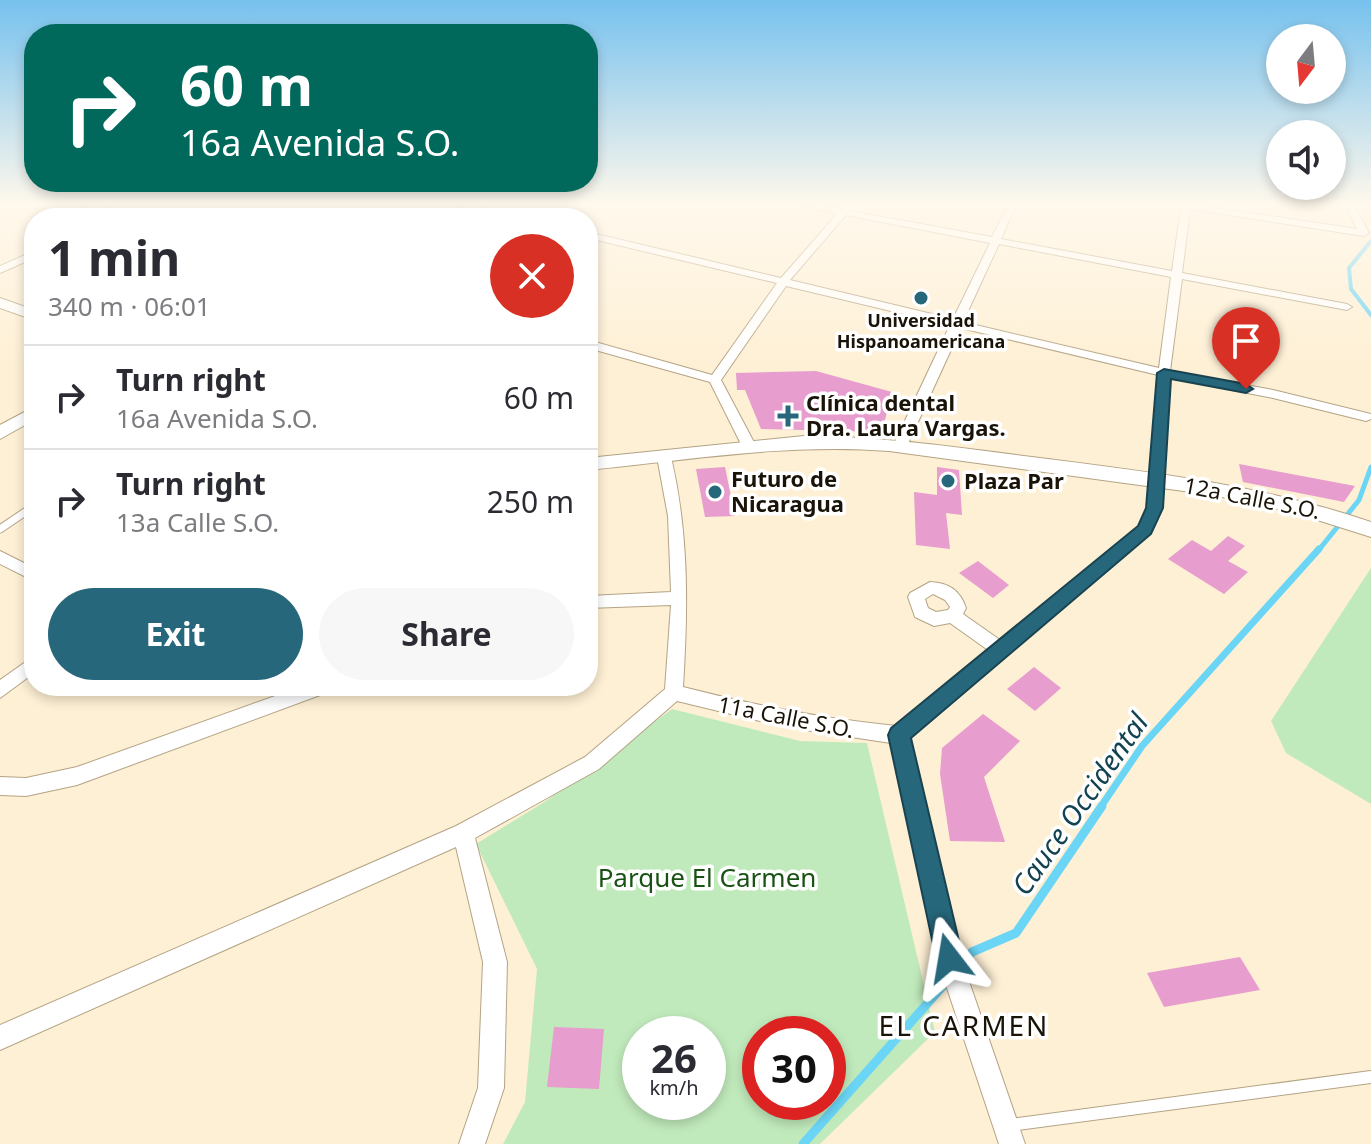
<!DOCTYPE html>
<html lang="en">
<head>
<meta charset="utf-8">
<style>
  :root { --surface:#fff; --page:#f7f7f7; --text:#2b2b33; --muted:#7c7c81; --line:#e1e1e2; --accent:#26677b }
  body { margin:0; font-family:"Noto Sans",sans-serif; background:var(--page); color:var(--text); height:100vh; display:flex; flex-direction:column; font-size:30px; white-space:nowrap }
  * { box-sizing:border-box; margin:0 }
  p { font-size:26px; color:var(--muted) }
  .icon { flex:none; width:44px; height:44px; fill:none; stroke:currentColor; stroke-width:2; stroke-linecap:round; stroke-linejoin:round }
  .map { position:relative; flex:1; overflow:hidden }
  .sheet { position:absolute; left:24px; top:208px; width:574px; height:488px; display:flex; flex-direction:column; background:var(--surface); border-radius:32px; box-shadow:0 4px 12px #0003 }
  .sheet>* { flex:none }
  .banner { position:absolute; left:24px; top:24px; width:574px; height:168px; border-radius:32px; box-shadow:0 4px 12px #0003; background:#00695c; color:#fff; overflow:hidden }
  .needle { width:52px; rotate:196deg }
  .buttons { position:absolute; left:1266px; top:24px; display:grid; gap:16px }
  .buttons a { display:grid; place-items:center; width:80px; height:80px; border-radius:50%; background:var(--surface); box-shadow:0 4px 12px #0003; font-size:40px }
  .speed { position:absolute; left:622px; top:1016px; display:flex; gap:16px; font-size:40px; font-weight:700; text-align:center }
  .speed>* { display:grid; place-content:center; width:104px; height:104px; border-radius:50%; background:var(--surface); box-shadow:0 4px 12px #0003; line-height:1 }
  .speed small { font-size:20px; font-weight:400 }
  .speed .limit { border:12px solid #d22; background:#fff; color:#111 }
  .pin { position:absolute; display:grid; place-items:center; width:68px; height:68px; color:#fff; margin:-82px -34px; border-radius:50% 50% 50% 0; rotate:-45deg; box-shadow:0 0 8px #0007 }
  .pin .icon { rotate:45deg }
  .me { position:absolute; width:88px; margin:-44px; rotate:346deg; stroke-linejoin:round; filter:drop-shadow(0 0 6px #0008) }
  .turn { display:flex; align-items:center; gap:28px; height:168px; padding:0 24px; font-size:36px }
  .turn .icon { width:104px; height:104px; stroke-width:2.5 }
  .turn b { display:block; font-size:56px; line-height:68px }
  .round { display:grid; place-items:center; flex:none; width:84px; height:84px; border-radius:42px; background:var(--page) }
  .headline { display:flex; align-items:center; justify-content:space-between; height:136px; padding:0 24px }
  h1 { font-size:48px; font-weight:700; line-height:60px }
  .action { display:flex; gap:16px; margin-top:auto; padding:16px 24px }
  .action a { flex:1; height:92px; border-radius:48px; background:var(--accent); color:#fff; font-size:32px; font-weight:700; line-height:92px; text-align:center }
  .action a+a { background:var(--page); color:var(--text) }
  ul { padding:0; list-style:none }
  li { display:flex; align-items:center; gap:24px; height:104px; padding:0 24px; border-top:2px solid var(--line) }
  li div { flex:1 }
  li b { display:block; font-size:30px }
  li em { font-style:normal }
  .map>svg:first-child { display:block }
</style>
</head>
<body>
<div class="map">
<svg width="1371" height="1144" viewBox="0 0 1371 1144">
  <rect width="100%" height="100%" fill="#fef0d5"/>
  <g fill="#c1eabc" fill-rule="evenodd">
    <path d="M1371,568V804L1286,753L1271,721Z"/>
    <path d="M672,709L800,741L867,743L935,1032L820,1144H503L525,1102L537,969L476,844L546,801ZM640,1034H708V1102H640ZM760,1034H828V1102H760Z"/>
  </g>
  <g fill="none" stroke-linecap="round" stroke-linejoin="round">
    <path stroke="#6bd5f6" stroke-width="4" d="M1371,241L1349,268L1351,289L1371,315"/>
    <path stroke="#6bd5f6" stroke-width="5" d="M1318,551L1359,500L1371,467"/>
    <path stroke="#6bd5f6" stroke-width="7" d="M1100,808L1142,746L1319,549"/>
    <g stroke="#6bd5f6" stroke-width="9">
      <path d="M959,967L972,952L1016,933L1102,806"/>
      <path d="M803,1144L949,979"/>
    </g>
  </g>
  <g fill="#e79dcd">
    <path d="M816,371L892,392L882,432L761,429L745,390H737L736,373Z"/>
    <path d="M1239,464L1355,486L1344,502L1243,482Z"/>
    <path d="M725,467L735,516L705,517L696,469Z"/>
    <path d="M937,467L959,470L962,515L946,513L950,549L916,545L914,492L937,495Z"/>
    <path d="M1228,536L1245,546L1228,561L1248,572L1224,594L1168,559L1192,540L1211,551Z"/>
    <path d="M978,561L1009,585L993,598L959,573Z"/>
    <path d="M1034,667L1061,688L1035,711L1007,689Z"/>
    <path d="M983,714L1020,741L984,777L1005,842L950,841L940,774L942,748Z"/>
    <path d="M1240,957L1260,990L1164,1007L1147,973Z"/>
    <path d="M554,1027L604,1029L599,1089L547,1087Z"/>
  </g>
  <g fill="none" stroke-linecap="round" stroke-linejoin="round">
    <g stroke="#b4a384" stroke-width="6">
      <path id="lane-far2" d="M170,218L197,205"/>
    </g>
    <g stroke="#b4a384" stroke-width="9">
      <path id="lane-far1" d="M0,529L34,506"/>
    </g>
    <g stroke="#b4a384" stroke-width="14">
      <path id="lane" d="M1010,1125L1371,1077"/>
    </g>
    <g stroke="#b4a384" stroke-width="2">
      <g id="street">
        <path d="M82,205H96L138,218H123Z"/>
        <path d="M456,205H472L522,218H505Z"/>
        <path d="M802,205L842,209L845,205H853L850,211L992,237L1008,205H1016L1001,239L1172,271L1181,208L1177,205H1197L1357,229L1345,205H1354L1369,233L1364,236L1190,209L1182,273L1347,304L1352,307L1347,310L1182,279L1170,371L1273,390L1371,414V419L1366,421L1273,398L1170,378L1162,508L1150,533L909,738L961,958L1025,1144H999L937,958L891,743L785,727L677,701L599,769L475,838L507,962L504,1088L485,1144H459L478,1088L483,962L456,847L0,1050V1025L456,826L585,757L665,689L671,605L588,608V596L671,592L668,516L657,457L659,454H669L671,457C689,534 688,608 683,687C753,705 824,719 896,726L988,650L950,623L934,626L915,617L908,597L910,593L930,582C949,583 960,590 966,608L963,614L1000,640L1139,526L1148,508L1158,375L961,328L907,446L900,450L893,446L950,325L786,286L721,380L756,446L749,450L742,446L710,382L588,348V340L712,375L777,283L588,238V232L781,278L837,214ZM846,215L990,243L953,319L790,280ZM999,244L1171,277L1159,368L963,322ZM933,594L945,600L950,607L948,610L936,612L928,608L925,599Z"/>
        <path d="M34,251V258L0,273V266Z"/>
        <path d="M0,551L34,568V581L0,564Z"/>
        <path d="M34,656V673L0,698V680Z"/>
        <path d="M303,686H334L331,691L77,785L26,796L0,795V777L26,778L77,767Z"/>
      </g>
    </g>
    <g stroke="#b4a384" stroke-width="2">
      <g id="secondary">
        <path d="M357,205H371L353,218H338Z"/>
        <path d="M0,298L34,310V320L0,308Z"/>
        <path d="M34,407V420L0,439V425Z"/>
        <path d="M804,436C886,436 966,449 1048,459C1157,473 1266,486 1371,522V537L1292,512L1213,495L889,451C787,443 689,460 588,470V458Z"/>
      </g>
    </g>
    <use href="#lane-far2" stroke="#fff" stroke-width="5"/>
    <use href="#lane-far1" stroke="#fff" stroke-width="7"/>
    <use href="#lane" stroke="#fff" stroke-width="12"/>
    <use href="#street" fill="#fff" fill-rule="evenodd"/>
    <use href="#secondary" fill="#fff" fill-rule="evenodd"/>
  </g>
  <linearGradient id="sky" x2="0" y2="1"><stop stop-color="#76c1ee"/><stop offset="0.56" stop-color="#fff8ec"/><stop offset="1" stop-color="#fff8ec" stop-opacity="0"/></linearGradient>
  <rect width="1371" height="365" fill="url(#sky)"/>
  <path fill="#26677b" stroke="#194350" stroke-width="2" d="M1164,369L1246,384L1253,389L1246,393L1171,379L1163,508L1151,534L911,738L963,958L959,967L949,971L940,967L936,958L888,735L891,728L1138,526L1146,508L1157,373Z"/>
  <g fill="#26677b" stroke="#fff" stroke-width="3">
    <circle cx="921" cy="298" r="8"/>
    <path d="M784 404h8v8h8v8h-8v8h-8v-8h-8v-8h8z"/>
    <circle cx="948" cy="481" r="8"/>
    <circle cx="715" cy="492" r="8"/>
  </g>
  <g text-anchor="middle" stroke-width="7" stroke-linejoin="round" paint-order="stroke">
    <g font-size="18" font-weight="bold" fill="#1a1308" stroke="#fff">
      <text x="921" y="327">Universidad<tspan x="921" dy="21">Hispanoamericana</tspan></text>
    </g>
    <g font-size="22" font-weight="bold" fill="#1a1308" stroke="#fff" text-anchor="start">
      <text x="806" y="411">Clínica dental<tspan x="806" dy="25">Dra. Laura Vargas.</tspan></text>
      <text x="731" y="487">Futuro de<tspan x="731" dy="25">Nicaragua</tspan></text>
      <text x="964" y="489">Plaza Par</text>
    </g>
    <g font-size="22" fill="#1a1308" stroke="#fff">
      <text transform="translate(1252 498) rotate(11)" y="8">12a Calle S.O.</text>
      <text transform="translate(786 717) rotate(11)" y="8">11a Calle S.O.</text>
    </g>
    <g font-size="26" fill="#195314" stroke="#fff">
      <text x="707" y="887">Parque El Carmen</text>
    </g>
    <g font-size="28" font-style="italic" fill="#134250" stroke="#fff">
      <text transform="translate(1080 804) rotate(-55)" y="10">Cauce Occidental</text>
    </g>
    <g font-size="28" letter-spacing="2" fill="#1a1308" stroke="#fff">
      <text x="964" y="1036">EL CARMEN</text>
    </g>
  </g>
</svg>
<div class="buttons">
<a><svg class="needle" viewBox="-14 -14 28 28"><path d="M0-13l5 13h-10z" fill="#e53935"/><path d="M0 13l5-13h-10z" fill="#7c7c81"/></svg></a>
<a><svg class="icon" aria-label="sound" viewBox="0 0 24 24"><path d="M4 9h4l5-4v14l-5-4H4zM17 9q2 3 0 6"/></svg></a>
</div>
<div class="speed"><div>26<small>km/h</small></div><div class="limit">30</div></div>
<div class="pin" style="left:1246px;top:389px;background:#d93025"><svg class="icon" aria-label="arrive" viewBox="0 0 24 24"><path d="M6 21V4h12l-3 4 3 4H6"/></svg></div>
<svg class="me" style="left:949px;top:958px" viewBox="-20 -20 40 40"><path d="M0-17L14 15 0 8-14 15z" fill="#26677b" stroke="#fff" stroke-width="4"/></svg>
<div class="banner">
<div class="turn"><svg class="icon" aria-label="right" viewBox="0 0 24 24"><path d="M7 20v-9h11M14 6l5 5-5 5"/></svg><div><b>60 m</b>16a Avenida S.O.</div></div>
</div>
<section class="sheet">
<div class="headline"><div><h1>1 min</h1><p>340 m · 06:01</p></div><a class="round" style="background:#d93025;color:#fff"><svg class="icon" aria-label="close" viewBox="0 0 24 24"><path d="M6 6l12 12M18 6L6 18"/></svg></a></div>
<ul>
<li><svg class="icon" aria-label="right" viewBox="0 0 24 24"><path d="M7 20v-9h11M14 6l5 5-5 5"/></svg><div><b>Turn right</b><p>16a Avenida S.O.</p></div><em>60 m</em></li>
<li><svg class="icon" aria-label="right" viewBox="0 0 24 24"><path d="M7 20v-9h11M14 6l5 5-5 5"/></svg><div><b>Turn right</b><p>13a Calle S.O.</p></div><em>250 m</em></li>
</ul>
<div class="action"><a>Exit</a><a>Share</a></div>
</section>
</div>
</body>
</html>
